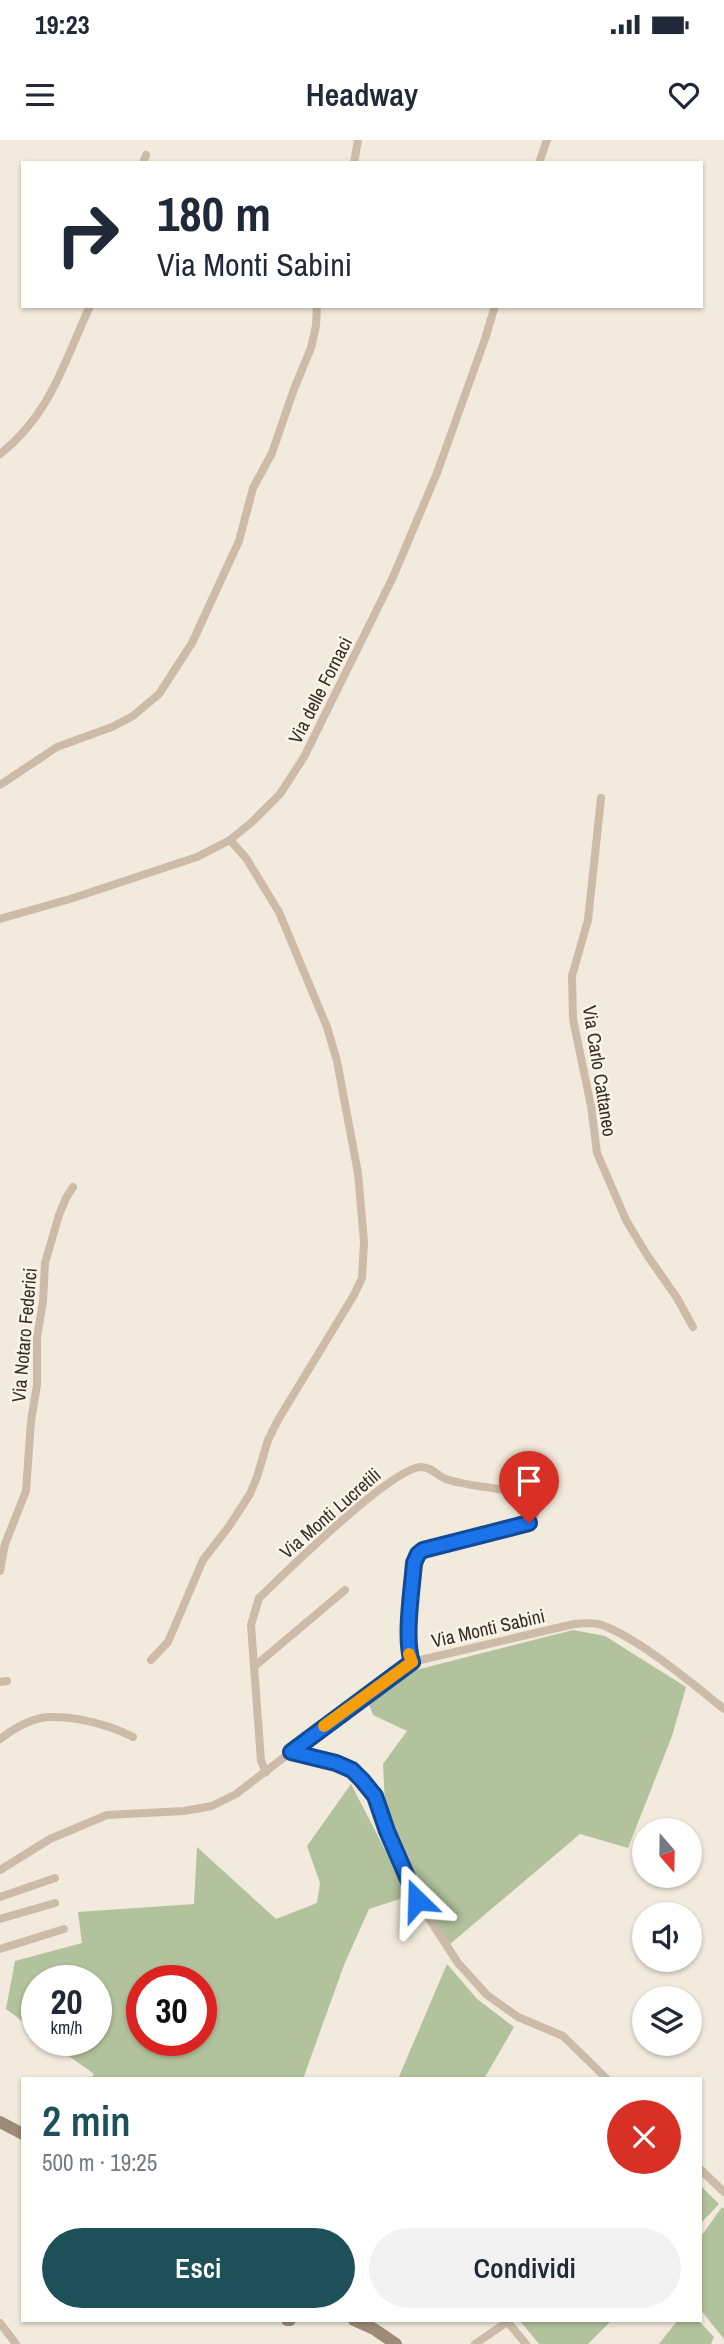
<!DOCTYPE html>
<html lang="it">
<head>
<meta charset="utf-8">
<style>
  :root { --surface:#fff; --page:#f2f2f3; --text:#1f2937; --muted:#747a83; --accent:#1d5059 }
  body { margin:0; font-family:"Archivo Narrow",sans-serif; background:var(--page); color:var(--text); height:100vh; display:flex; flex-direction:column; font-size:26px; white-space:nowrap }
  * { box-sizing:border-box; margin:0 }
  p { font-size:23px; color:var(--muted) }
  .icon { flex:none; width:38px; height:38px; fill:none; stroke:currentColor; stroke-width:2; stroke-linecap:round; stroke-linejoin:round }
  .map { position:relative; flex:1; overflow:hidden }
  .panel { position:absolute; left:21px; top:1937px; width:681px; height:245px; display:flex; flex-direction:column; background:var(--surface); border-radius:0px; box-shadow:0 2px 5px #0004 }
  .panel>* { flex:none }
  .banner { position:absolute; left:21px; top:21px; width:682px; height:147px; border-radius:0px; box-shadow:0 2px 5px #0004; background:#fff; color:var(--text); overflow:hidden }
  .needle { width:46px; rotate:160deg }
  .fabs { position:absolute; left:632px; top:1678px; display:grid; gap:14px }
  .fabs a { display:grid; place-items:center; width:70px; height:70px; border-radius:50%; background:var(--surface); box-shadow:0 2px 5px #0004; font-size:35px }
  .speed { position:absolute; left:21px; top:1825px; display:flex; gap:14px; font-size:35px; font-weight:700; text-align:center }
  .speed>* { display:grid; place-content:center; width:91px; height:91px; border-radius:50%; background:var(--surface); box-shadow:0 2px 5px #0004; line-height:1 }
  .speed small { font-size:18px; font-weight:400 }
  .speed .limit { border:10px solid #d22; background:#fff; color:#111 }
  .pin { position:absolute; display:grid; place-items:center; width:60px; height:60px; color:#fff; margin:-72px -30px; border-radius:50% 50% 50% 0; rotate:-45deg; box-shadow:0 0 7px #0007 }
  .pin .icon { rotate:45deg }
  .me { position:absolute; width:77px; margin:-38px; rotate:338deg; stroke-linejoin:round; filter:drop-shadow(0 0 5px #0008) }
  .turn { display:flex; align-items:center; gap:24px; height:147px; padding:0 21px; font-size:32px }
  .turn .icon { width:91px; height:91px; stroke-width:2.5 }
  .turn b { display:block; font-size:49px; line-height:60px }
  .round { display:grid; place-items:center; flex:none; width:74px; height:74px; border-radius:37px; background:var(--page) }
  .headline { display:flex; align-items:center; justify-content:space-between; height:119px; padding:0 21px }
  h1 { font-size:42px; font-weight:600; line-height:52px; color:var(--accent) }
  .cta { display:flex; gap:14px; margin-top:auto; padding:14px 21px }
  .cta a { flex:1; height:80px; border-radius:42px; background:var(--accent); color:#fff; font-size:28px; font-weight:600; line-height:80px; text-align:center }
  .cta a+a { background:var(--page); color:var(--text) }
  .status { display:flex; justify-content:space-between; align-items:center; height:49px; padding:0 35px; background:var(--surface); direction:ltr }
  .status svg { height:19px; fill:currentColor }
  header { display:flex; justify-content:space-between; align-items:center; height:91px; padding:0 21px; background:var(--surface); font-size:32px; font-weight:600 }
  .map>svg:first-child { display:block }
</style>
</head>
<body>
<div class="status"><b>19:23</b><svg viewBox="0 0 49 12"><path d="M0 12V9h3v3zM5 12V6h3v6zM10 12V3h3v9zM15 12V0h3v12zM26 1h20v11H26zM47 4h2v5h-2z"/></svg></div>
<header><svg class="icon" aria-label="menu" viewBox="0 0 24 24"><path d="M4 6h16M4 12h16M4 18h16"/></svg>Headway<svg class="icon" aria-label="heart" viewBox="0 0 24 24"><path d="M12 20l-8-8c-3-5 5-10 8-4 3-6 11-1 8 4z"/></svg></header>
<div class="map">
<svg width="724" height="2204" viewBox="0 0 724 2204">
  <rect width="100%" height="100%" fill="#f2eadc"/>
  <g fill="#b2c29c" fill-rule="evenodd">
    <path d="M573,1490L605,1496L686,1547L672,1596L628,1708L580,1694L450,1804L422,1761L385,1665L383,1624L407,1591L373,1575L368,1561L416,1530Z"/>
    <path d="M351,1644L409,1756L369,1769L344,1825L303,1939H91L94,1934L48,1901L96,1900V1841H37V1892L6,1869L15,1821L82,1803L78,1772L194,1764L197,1707L276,1779L317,1763L320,1743L307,1706ZM201,1841V1900H142V1841Z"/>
    <path d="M447,1824L477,1859L514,1887L484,1939H398Z"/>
    <path d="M700,2045L719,2064L700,2084Z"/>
    <path d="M722,2067L724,2069V2199L700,2169V2098Z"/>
    <path d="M678,2180L699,2181L714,2197L711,2204H659Z"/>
    <path d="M520,2181H611L588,2204H539Z"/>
  </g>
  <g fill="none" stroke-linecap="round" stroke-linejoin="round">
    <g stroke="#cbbba8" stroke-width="8">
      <path d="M143,23L146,15"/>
      <path d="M354,23L358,0"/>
      <path d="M539,23L547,0"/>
      <path d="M0,314C51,274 64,222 90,166"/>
      <path d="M0,645L57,607L112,587L133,576L159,554L192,503L239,401L253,348L272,313L294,249L311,208L316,186L317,166"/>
      <path d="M601,658L588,780L572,836L573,879L591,966L597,1013L626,1080L647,1115L677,1158L693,1187"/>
      <path d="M0,779L70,759L197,717L230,700L252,682L280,654L304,617L393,437L437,333L485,199L495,166"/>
      <path d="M0,1431L5,1404L26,1351L31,1281L37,1245V1197L43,1162L45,1123L59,1075L66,1058L73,1047"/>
      <path d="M151,1520L168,1502L203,1420L230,1385L250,1354L257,1337L268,1300L278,1280L354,1155L362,1138L364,1102L358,1033L337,921L327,887L279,772L246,718L230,700"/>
      <path d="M255,1526L345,1450"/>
      <path d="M0,1542L7,1541"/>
      <path d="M0,1599C13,1589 32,1578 49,1577C76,1576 110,1585 133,1597"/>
      <path d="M291,1612L336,1623L352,1630L362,1639L375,1656L387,1691L417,1760L458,1823L487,1855L518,1877L563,1896L607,1939"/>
      <path d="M266,1632L261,1621L251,1485L259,1458C285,1433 391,1328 421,1327C433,1327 439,1338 449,1340C475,1348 504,1347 529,1356C537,1366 539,1374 529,1383L423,1410L418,1414L414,1423C412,1449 404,1499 412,1522"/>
      <path d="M0,1730L50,1699L107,1675L184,1671L212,1666L236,1654L350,1567L412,1522L574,1484C585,1483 597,1482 607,1487C644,1503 692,1543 724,1569"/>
      <path d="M0,1757L55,1738"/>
      <path d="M0,1779L55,1763"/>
      <path d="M0,1809L64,1789"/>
      <path d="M700,2029L724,2052"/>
      <path d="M506,2180L526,2204"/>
      <path d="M0,2183L16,2204"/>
      <path d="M475,2204L507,2182"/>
    </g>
    <g stroke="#9e8a79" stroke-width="12">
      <path d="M0,1982L23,1994"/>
      <path d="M287,2180H290"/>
      <path d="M354,2180L374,2189L396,2204"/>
    </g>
  </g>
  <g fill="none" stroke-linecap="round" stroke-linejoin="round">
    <g stroke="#114b97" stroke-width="18">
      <path id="route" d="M417,1760L387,1691L375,1656L362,1640L352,1630L336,1623L291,1612L412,1522C404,1499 412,1449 414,1423L418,1414L423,1410L529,1383"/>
    </g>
    <use href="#route" stroke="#1a73e8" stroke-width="12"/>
    <path stroke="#f59e0b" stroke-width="12" d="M324,1586L412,1522L409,1514"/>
  </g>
  <g text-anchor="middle" stroke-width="5" stroke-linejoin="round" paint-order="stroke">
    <g font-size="19" fill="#372e28" stroke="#faf4e9">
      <text transform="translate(320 550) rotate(-63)" y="7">Via delle Fornaci</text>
      <text transform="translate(600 931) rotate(81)" y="7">Via Carlo Cattaneo</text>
      <text transform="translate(24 1195) rotate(-85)" y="7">Via Notaro Federici</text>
      <text transform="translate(330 1373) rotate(-41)" y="7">Via Monti Lucretili</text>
      <text transform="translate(488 1488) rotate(-13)" y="7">Via Monti Sabini</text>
    </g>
  </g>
</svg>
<div class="fabs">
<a><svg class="needle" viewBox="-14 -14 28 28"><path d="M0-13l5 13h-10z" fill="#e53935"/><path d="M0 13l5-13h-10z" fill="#747a83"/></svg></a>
<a><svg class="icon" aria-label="sound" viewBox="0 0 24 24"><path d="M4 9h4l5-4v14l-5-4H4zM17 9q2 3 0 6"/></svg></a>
<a><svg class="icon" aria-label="layers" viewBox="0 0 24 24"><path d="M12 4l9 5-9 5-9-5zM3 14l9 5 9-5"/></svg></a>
</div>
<div class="speed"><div>20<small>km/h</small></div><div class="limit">30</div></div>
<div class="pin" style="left:529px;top:1383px;background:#d93025"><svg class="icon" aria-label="arrive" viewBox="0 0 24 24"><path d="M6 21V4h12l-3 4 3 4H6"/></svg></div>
<svg class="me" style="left:417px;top:1760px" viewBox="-20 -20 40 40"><path d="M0-17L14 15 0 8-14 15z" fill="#1a73e8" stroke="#fff" stroke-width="4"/></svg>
<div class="banner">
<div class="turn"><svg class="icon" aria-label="right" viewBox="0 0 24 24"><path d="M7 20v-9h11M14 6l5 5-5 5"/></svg><div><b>180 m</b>Via Monti Sabini</div></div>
</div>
<section class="panel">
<div class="headline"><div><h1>2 min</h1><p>500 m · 19:25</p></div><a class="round" style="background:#d93025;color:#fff"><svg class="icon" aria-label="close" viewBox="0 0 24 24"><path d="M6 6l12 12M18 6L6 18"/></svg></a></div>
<div class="cta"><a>Esci</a><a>Condividi</a></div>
</section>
</div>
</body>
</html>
